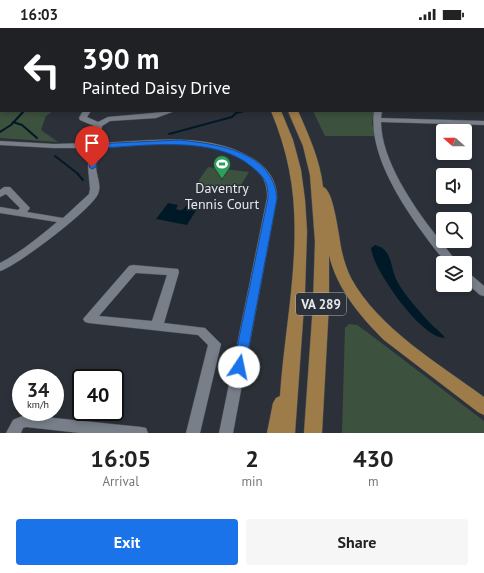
<!DOCTYPE html>
<html lang="en">
<head>
<meta charset="utf-8">
<style>
  :root { --surface:#fff; --page:#f6f6f6; --text:#222; --muted:#767676; --accent:#1a73e8 }
  body { margin:0; font-family:"PT Sans",sans-serif; background:var(--page); color:var(--text); height:100vh; display:flex; flex-direction:column; font-size:15px; white-space:nowrap }
  * { box-sizing:border-box; margin:0 }
  p { font-size:13px; color:var(--muted) }
  .icon { flex:none; width:22px; height:22px; fill:none; stroke:currentColor; stroke-width:2; stroke-linecap:round; stroke-linejoin:round }
  .map { position:relative; height:405px; overflow:hidden }
  .panel { display:flex; flex-direction:column; background:var(--surface); flex:1 }
  .panel>* { flex:none }
  .hud { position:absolute; left:0px; top:0px; width:484px; height:84px; box-shadow:0 2px 6px #0003; background:#202124; color:#fff; overflow:hidden }
  .needle { width:26px; rotate:291deg }
  .buttons { position:absolute; left:436px; top:96px; display:grid; gap:8px }
  .buttons a { display:grid; place-items:center; width:36px; height:36px; border-radius:4px; background:var(--surface); box-shadow:0 2px 6px #0003; font-size:20px }
  .speed { position:absolute; left:12px; top:341px; display:flex; gap:8px; font-size:20px; font-weight:700; text-align:center }
  .speed>* { display:grid; place-content:center; width:52px; height:52px; border-radius:50%; background:var(--surface); box-shadow:0 2px 6px #0003; line-height:1 }
  .speed small { font-size:10px; font-weight:400 }
  .speed .limit { border:2px solid #111; border-radius:6px; background:#fff; color:#111 }
  .pin { position:absolute; display:grid; place-items:center; width:34px; height:34px; color:#fff; margin:-41px -17px; border-radius:50% 50% 50% 0; rotate:-45deg; box-shadow:0 0 4px #0007 }
  .pin .icon { rotate:45deg }
  .me { position:absolute; width:44px; margin:-22px; rotate:11deg; stroke-linejoin:round; filter:drop-shadow(0 0 3px #0008) }
  .turn { display:flex; align-items:center; gap:14px; height:84px; padding:0 16px; font-size:18px }
  .turn .icon { width:52px; height:52px; stroke-width:2.5 }
  .turn b { display:block; font-size:28px; line-height:34px }
  .eta { display:flex; justify-content:space-evenly; align-items:center; height:68px; text-align:center }
  .eta b { font-size:24px; font-weight:800; line-height:28px }
  .cta { display:flex; gap:8px; margin-top:auto; padding:8px 16px }
  .cta a { flex:1; height:46px; border-radius:4px; background:var(--accent); color:#fff; font-size:16px; font-weight:800; line-height:46px; text-align:center }
  .cta a+a { background:var(--page); color:var(--text) }
  .status { display:flex; justify-content:space-between; align-items:center; height:28px; padding:0 20px; background:var(--surface); direction:ltr }
  .status svg { height:11px; fill:currentColor }
  .map>svg:first-child { display:block }
</style>
</head>
<body>
<div class="status"><b>16:03</b><svg viewBox="0 0 49 12"><path d="M0 12V9h3v3zM5 12V6h3v6zM10 12V3h3v9zM15 12V0h3v12zM26 1h20v11H26zM47 4h2v5h-2z"/></svg></div>
<div class="map">
<svg width="484" height="405" viewBox="0 0 484 405">
  <rect width="100%" height="100%" fill="#2c3139"/>
  <g fill="#3d513f">
    <path d="M0,0H169L170,1H1V30Z"/>
    <path d="M3,83H53L46,88L41,102L58,114L0,110V84Z"/>
    <path d="M313,83H374L372,95L375,108H325Z"/>
    <path d="M208,139L249,144L236,165L195,158Z"/>
    <path d="M349,296L357,297L367,304L484,393V405H342L345,300Z"/>
  </g>
  <g fill="#001927">
    <path d="M168,175L178,177L176,181C182,184 184,181 187,176L199,178L187,197L156,191Z"/>
    <path d="M375,217C393,221 390,240 397,253C405,268 420,284 432,297C436,301 442,305 445,310C422,311 373,242 371,220Z"/>
  </g>
  <g fill="none" stroke-linecap="round" stroke-linejoin="round">
    <g stroke="#001927" stroke-width="2">
      <path d="M13,94L22,97L37,110"/>
      <path d="M0,104L11,97L24,83"/>
      <path d="M169,106L232,89L236,85L244,83"/>
      <path d="M55,128L77,145L83,152"/>
    </g>
    <rect fill="#001927" fill-rule="evenodd" x="65" y="0" width="11" height="1"/>
    <g stroke="#4a4f56" stroke-width="1">
      <g id="minor">
        <path d="M220,0H227L228,1H221Z"/>
        <path d="M83,83H91L87,89L98,94L108,89L175,83L156,90L110,93L102,98L99,115C150,113 206,103 252,130C267,139 277,152 277,170L233,405H219L267,170C268,153 260,142 245,133C202,107 147,118 99,120C98,126 97,132 96,138C96,147 102,157 98,166C92,181 17,238 0,243V235C21,224 39,209 57,194L0,185V179L18,182L20,180L6,166L0,169V162L4,159H10L30,180L27,184L63,190L89,166L90,161L88,139L91,120H54L0,117V113L54,116L91,115L94,98L80,92L79,90Z"/>
        <path d="M374,83H382L381,90L484,93V97L381,94C381,131 413,178 435,206C442,216 451,225 457,235H446C416,197 367,134 374,83Z"/>
        <path d="M133,237L178,241L179,244L164,295L205,300L221,316L200,405H186L208,317L198,307L89,295L85,294L83,291L129,238ZM136,245L167,247L152,293L99,288Z"/>
        <path d="M465,244L469,245L484,258V268L480,267L465,254Z"/>
        <path d="M25,387L141,399L146,400L148,405H80L26,399L23,400L21,405H6L13,392Z"/>
      </g>
    </g>
    <g stroke="#4a4f56" stroke-width="1">
      <g id="major">
        <path d="M179,0H187L188,1H180Z"/>
        <path d="M193,0H202L203,1H194Z"/>
        <path d="M271,83H281L293,112L301,142L305,172L307,203L305,264L295,405H267L273,375L276,370L280,368C285,294 304,215 289,141C285,121 279,102 271,83Z"/>
        <path d="M288,83H298C309,108 320,132 323,159C334,161 339,212 342,224C344,233 347,242 351,250C378,300 439,336 484,369V387L478,384L384,312C360,288 337,261 329,227V276L322,405H304L313,276L315,214L310,147L303,118Z"/>
      </g>
    </g>
    <use href="#minor" fill="#797f89" fill-rule="evenodd"/>
    <use href="#major" fill="#9e7c49" fill-rule="evenodd"/>
  </g>
  <path fill="#1a73e8" stroke="#114b97" d="M179,112C217,116 273,123 277,170L245,339L243,343L239,344L235,343L233,339L268,170C268,167 268,162 267,158C265,150 259,145 252,139C215,107 145,118 100,120L96,139L92,141L89,139L94,116Z"/>
  <defs>
    <g id="stadium-pin" transform="scale(0.9)"><path d="M0 17L-7.5 6A9.5 9.5 0 1 1 7.5 6Z" fill="#2e9e5b" stroke="#2c3139"/><path d="M0-5a6.5 5 0 1 0 0 10a6.5 5 0 1 0 0-10ZM-3.5-1.8h7v3.6h-7Z" fill="#fff"/></g>
  </defs>
  <g fill-rule="evenodd">
    <use href="#stadium-pin" x="222" y="136"/>
  </g>
  <g text-anchor="middle" stroke-width="3" stroke-linejoin="round" paint-order="stroke">
    <rect fill="#2c3139" stroke="#aeb2b8" stroke-width="1" x="296" y="265" width="50" height="22" rx="3"/>
    <g font-size="13" font-weight="bold" fill="#e5e9ee">
      <text x="321" y="281">VA 289</text>
    </g>
    <g font-size="14" fill="#e5e9ee" stroke="#2c3139">
      <text x="222" y="165">Daventry<tspan x="222" dy="16">Tennis Court</tspan></text>
    </g>
  </g>
</svg>
<div class="buttons">
<a><svg class="needle" viewBox="-14 -14 28 28"><path d="M0-13l5 13h-10z" fill="#e53935"/><path d="M0 13l5-13h-10z" fill="#767676"/></svg></a>
<a><svg class="icon" aria-label="sound" viewBox="0 0 24 24"><path d="M4 9h4l5-4v14l-5-4H4zM17 9q2 3 0 6"/></svg></a>
<a><svg class="icon" aria-label="search" viewBox="0 0 24 24"><circle cx="10" cy="10" r="6"/><path d="M15 15l6 6"/></svg></a>
<a><svg class="icon" aria-label="layers" viewBox="0 0 24 24"><path d="M12 4l9 5-9 5-9-5zM3 14l9 5 9-5"/></svg></a>
</div>
<div class="speed"><div>34<small>km/h</small></div><div class="limit">40</div></div>
<div class="pin" style="left:92px;top:139px;background:#d93025"><svg class="icon" aria-label="arrive" viewBox="0 0 24 24"><path d="M6 21V4h12l-3 4 3 4H6"/></svg></div>
<svg class="me" style="left:239px;top:339px" viewBox="-20 -20 40 40"><circle r="19" fill="#fff"/><path d="M0-13L10 11 0 6-10 11z" fill="#1a73e8"/></svg>
<div class="hud">
<div class="turn"><svg class="icon" aria-label="left" viewBox="0 0 24 24"><path d="M17 20v-9H6M10 6l-5 5 5 5"/></svg><div><b>390 m</b>Painted Daisy Drive</div></div>
</div>
</div>
<section class="panel">
<div class="eta">
<div><b>16:05</b><p>Arrival</p></div>
<div><b>2</b><p>min</p></div>
<div><b>430</b><p>m</p></div>
</div>
<div class="cta"><a>Exit</a><a>Share</a></div>
</section>
</body>
</html>
